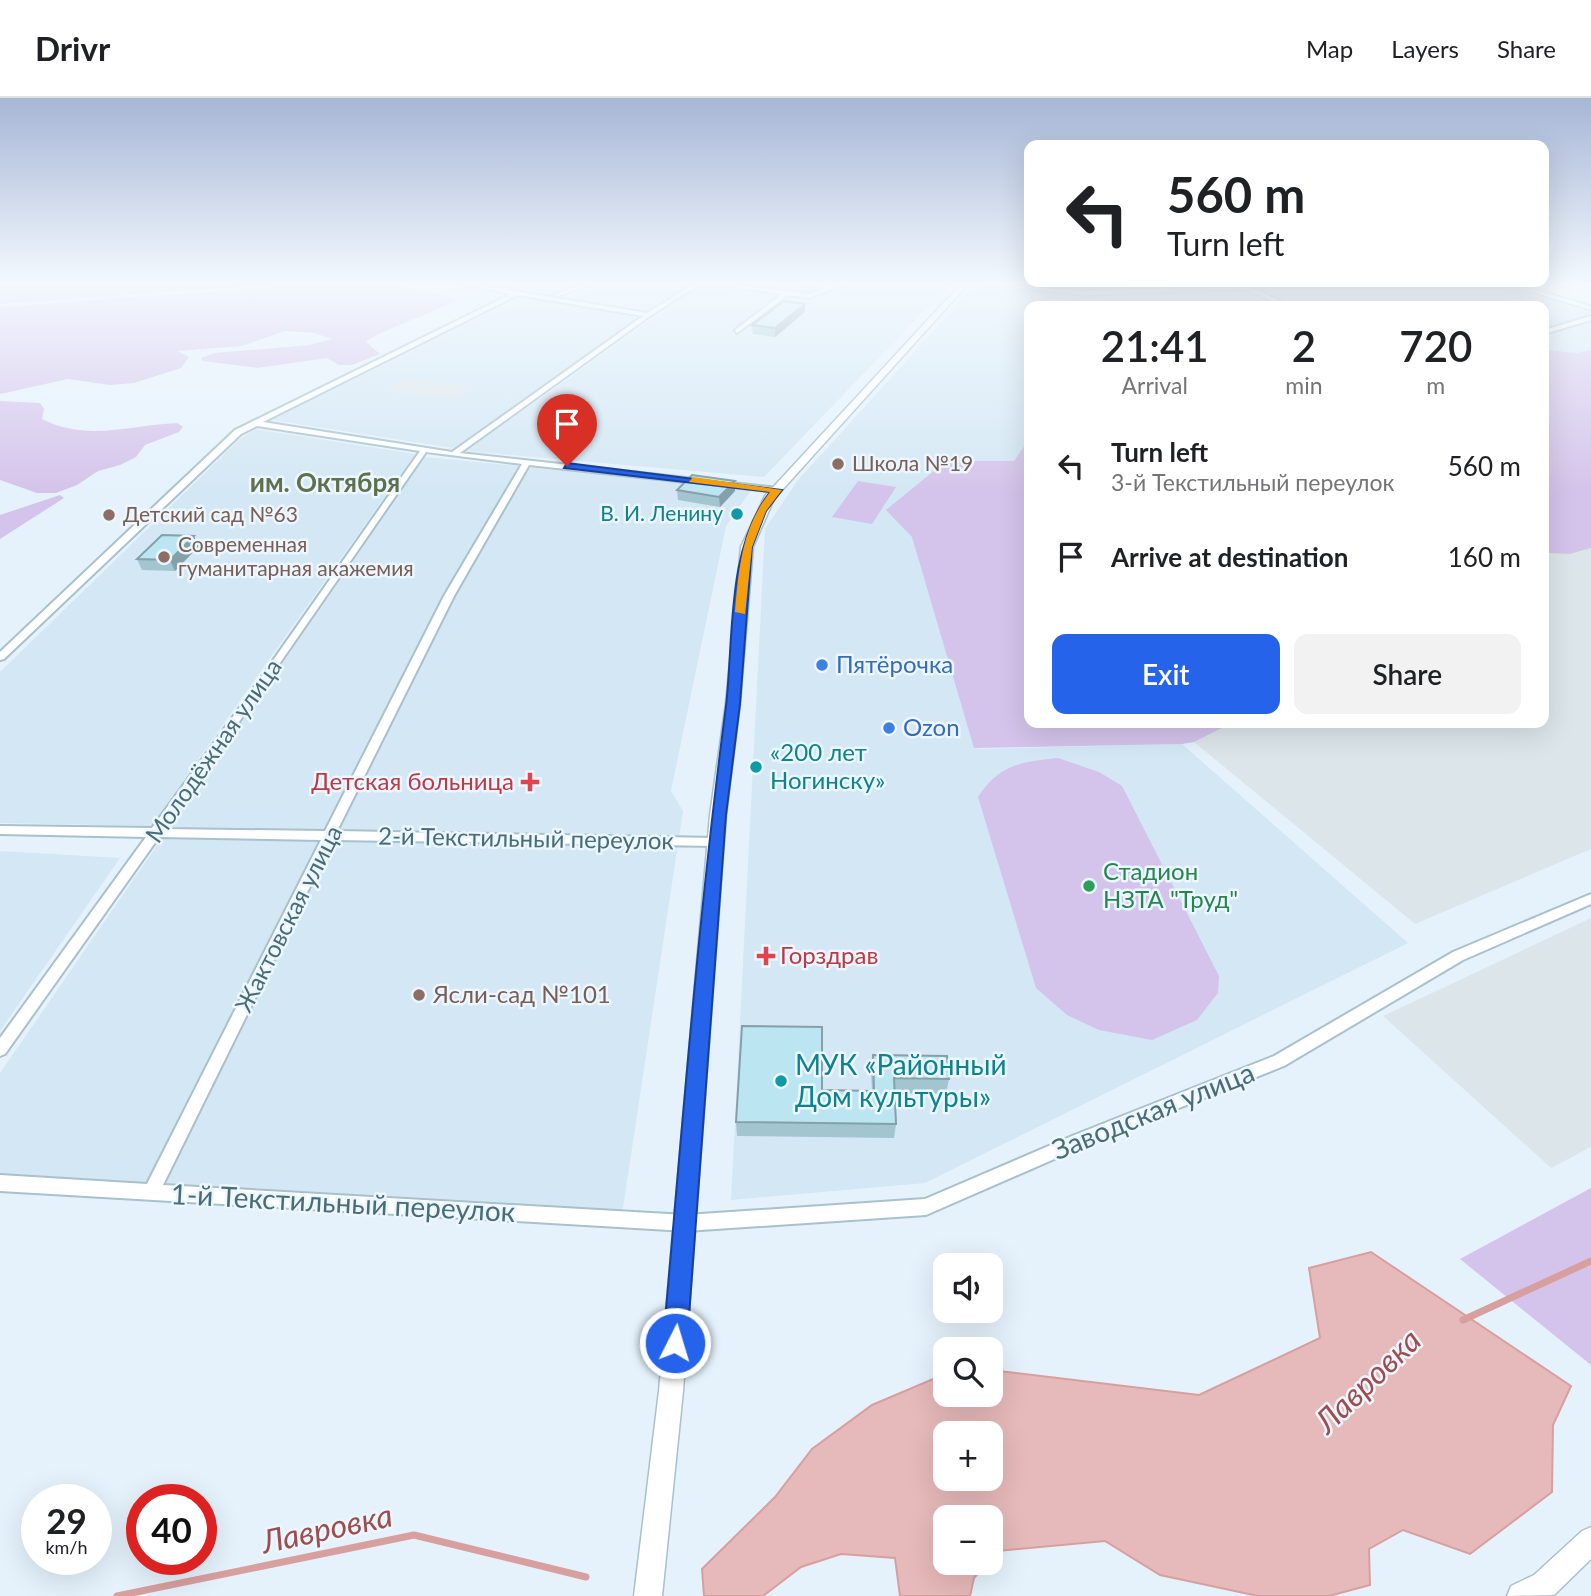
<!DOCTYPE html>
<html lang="en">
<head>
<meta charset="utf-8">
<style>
  :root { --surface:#fff; --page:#f2f2f2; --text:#202124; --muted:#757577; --line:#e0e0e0; --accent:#2563eb }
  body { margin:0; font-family:Lato,sans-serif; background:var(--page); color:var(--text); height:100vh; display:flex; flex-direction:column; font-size:26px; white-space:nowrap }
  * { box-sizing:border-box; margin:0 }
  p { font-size:23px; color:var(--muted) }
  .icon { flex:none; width:38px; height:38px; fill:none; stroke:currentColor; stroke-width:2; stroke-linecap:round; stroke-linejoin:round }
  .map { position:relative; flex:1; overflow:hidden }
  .details { position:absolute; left:1024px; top:203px; width:525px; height:427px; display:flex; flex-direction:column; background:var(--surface); border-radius:14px; box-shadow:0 7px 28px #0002 }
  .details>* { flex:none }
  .hud { position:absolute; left:1024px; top:42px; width:525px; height:147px; border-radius:14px; box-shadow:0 7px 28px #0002; background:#fff; color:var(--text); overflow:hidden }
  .tools { position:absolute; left:933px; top:1155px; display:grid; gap:14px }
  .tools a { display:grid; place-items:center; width:70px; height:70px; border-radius:14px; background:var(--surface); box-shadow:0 7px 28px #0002; font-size:35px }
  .speed { position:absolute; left:21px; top:1386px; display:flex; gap:14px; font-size:35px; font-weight:700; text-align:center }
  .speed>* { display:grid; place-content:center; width:91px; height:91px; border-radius:50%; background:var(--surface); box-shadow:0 7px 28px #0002; line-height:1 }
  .speed small { font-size:18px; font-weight:400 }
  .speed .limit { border:10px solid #d22; background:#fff; color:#111 }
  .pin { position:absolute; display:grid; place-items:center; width:60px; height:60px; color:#fff; margin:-72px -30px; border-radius:50% 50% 50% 0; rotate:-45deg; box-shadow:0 0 7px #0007 }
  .pin .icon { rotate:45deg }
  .me { position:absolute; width:77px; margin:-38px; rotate:5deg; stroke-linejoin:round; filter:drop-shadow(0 0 5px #0008) }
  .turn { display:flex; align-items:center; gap:24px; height:147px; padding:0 28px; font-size:32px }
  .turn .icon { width:91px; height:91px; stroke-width:2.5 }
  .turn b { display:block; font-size:49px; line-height:60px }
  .eta { display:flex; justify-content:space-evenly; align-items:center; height:119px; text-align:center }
  .eta b { font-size:42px; font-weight:600; line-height:49px }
  .cta { display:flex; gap:14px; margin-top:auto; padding:14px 28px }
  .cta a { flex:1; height:80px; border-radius:14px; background:var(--accent); color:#fff; font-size:28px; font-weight:600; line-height:80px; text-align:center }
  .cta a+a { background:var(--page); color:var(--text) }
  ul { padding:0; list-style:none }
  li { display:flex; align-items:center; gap:21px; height:91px; padding:0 28px }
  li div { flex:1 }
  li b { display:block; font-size:26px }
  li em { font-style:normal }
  header { display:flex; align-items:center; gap:42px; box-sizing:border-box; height:98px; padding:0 35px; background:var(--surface); border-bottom:2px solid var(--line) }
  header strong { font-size:33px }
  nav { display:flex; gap:38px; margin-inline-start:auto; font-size:24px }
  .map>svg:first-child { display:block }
</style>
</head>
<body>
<header>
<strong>Drivr</strong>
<nav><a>Map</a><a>Layers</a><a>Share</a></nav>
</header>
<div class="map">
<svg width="1591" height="1498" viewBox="0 0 1591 1498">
  <rect width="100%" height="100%" fill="#e5f2fc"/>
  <g fill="#d3e7f4">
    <path d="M478,186H583L563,195L542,197Z"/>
    <path d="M599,186H692L646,214L573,202Z"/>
    <path d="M701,186H950L764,379L466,353Z"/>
    <path d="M976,186H1502L1591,214V253L1544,264V208H1029V345L1017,363L914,440L977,651L1182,646L1408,845L925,1085L731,1102L765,431L798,382Z"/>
    <path d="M521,199L642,218L453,350L272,322Z"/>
    <path d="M255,331L415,356L151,728L0,725V574L239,342Z"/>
    <path d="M425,359L752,391L726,428L671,693L683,713L621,1123L0,1082V975Z"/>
    <path d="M0,753L120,760L0,933Z"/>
  </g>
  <g fill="#dce6ea">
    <path d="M405,280L473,289L454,301L385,293Z"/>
    <path d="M1591,450V751L1415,826L1194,644L1232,625H1544V455L1570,456Z"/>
    <path d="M1591,820V1049L1551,1070L1383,918Z"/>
  </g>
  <path fill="#eef9e2" d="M1518,186H1591V202L1577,205Z"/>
  <g fill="#d4c3ea">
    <path d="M0,186H283L0,206Z"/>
    <path d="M316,186C364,186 408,187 454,200L456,203C440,211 371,237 366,244L380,256L352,267H339L327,260L257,270L203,263L201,260L214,255L309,247L332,241L314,235L285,233L242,248L177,253L189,259L181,270L134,285L110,287L68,281L0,296V209Z"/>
    <path d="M1544,252L1577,255L1591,252V450L1570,456L1544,455Z"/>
    <path d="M0,303L40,305L44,311L42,321C87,344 130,327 177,325L183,329L179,334L145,347L136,359L120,367L98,373L77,387L56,395H37L0,382Z"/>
    <path d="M1029,341V625H1232L1194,644L1182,646L974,650L912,439L886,412L946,363H1014Z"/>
    <path d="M858,383L896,389L872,426L832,419Z"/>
    <path d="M60,397L64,400L0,441V417Z"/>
    <path d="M1058,660L1099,674L1122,688L1219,878L1218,895L1197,922L1152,942L1099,932L1067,917L1036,890L978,699C1000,666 1021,664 1058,660Z"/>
    <path d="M1591,1090V1267L1460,1161Z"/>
  </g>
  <path fill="#e6b9ba" stroke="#d89f9f" stroke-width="2" fill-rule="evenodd" d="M1371,1154L1571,1288L1553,1327L1552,1394L1470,1456L1403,1432L1369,1451L1370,1487L1329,1498H1258L1160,1477L1105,1443L997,1453L991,1461L990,1419H945V1465H987L974,1480L970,1498H900L895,1460L841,1456L801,1469L763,1498H704L702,1471L775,1399L812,1351L872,1307L945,1276V1297H990L991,1272L1199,1297L1320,1240L1309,1170ZM945,1335H990V1381H945Z"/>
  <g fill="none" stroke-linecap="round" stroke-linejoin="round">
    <g stroke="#d89f9f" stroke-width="7">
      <path d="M1463,1222L1591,1163"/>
      <path d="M117,1498L414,1437L586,1479"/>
    </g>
    <g stroke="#a8c1cb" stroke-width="4">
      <g id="minor">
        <path d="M461,186H472L647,215L694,186H700L650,218L460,355L777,390L781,392L777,394L529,367L454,498L337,733L716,740L722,744L716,748L333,742L163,1087L686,1117L925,1101L1072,1038L1274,958L1453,854L1591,796V806L1463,862L1284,968L1084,1048L926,1117L686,1133L0,1093V1077L147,1086L321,742L159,739L5,956L0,958V940L146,739L0,736V728L152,730L248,598L420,353L257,328L241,336L4,561L0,562V554L235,332L511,196ZM518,197L643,218L452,354L263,324ZM426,354L522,366L444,498L325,733L165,731Z"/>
        <path d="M584,186H591L559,198L554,197Z"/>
        <path d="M713,186H727L808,196L825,190L804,186H845L809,200L788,197L737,235L735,232L782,196Z"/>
        <path d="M988,186L1086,193L1246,187L1290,208H1283L1245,191L1086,197Z"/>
        <path d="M1591,218V222L1544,236V232Z"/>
      </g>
    </g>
    <g stroke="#a8c1cb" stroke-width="3">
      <g id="tertiary">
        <path d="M961,186H968L774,401L753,449L740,605L726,717L683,1293L662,1498H634L659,1293L710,717L726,605L741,449L765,398Z"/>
        <path d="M1506,186H1516L1591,208V212Z"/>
        <path d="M1591,1429V1461L1554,1497L1507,1498L1511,1488L1534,1477L1582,1433Z"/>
      </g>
    </g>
    <use href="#minor" fill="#fff" fill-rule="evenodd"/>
    <use href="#tertiary" fill="#fff" fill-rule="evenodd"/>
  </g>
  <g fill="#a2c5d0">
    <path d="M1075,186H1130L1129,188L1078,189Z"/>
    <path d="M805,206V214L775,239L753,236L752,227Z"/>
    <path d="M735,383V393L720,409L678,402L677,392Z"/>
    <path d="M199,448L175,473L142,472L137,461Z"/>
    <path d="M873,957L949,981L946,996L895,995L896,1026L894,1040L737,1038L736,1024L822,992L872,993L871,972Z"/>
  </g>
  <g fill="#84a0a9">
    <path d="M805,206V214L775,239V230Z"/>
    <path d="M735,383V393L720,409L719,399Z"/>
    <path d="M194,438L199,448L175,473L170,462Z"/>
  </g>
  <g fill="#bce5f2" stroke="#84a0a9" stroke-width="2">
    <path d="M784,203L805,206L775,230L752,227Z"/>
    <path d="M1453,205L1452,208H1438Z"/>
    <path d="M692,377L735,383L719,399L677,392Z"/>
    <path d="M162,437L194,438L170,462L137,461Z"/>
    <path d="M742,928L822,929V992L874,993L873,957L947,958L949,981L894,980L896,1026L736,1024Z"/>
  </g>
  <linearGradient id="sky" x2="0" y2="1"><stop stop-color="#a7b6d6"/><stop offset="0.47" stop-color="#f3f9fe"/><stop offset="1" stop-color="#f3f9fe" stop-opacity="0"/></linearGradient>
  <rect width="1591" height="395" fill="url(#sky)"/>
  <path fill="#2563eb" stroke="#184099" stroke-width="2" d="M567,365L782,392L766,413L752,449L740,606L726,717L687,1245L684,1254L675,1257L667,1254L663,1245C682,1033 698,820 726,608C734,539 726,451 770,394L564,370Z"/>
  <path fill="#f59e0b" d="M693,379L782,392L766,413L752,449L745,516L735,514C739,469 742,430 770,394L689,384Z"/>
  <g fill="#8d6e63" stroke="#ebf6ff" stroke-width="2.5">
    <circle cx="838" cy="366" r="7"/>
    <circle cx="109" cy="417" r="7"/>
    <circle cx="164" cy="459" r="7"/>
    <circle cx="419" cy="897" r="7"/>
  </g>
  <g fill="#0f9aa8" stroke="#ebf6ff" stroke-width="2.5">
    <circle cx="737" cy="416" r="7"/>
    <circle cx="756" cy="669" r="7"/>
    <circle cx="781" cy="983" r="7"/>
  </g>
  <g fill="#3f7fe0" stroke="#ebf6ff" stroke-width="2.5">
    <circle cx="822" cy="567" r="7"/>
    <circle cx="889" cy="630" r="7"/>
  </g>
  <g fill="#e0444e" stroke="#ebf6ff" stroke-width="2.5">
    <path d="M526.5 673.5h7v7h7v7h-7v7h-7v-7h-7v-7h7z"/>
    <path d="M762.5 847.5h7v7h7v7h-7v7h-7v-7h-7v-7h7z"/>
  </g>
  <circle fill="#2e9e5b" stroke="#ebf6ff" stroke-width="2.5" cx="1089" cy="788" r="7"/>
  <g text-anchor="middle" stroke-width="5" stroke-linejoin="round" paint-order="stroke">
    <g font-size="21" fill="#785e54" stroke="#ebf6ff" text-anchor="start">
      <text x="852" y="373">Школа №19</text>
      <text x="123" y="424">Детский сад №63</text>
      <text x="178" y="454">Современная<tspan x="178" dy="24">гуманитарная акажемия</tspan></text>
    </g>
    <g font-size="21" fill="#0d838f" stroke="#ebf6ff" text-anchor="end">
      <text x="723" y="423">В. И. Ленину</text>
    </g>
    <g font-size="24" fill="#366cbe" stroke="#ebf6ff" text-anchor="start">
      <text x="836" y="575">Пятёрочка</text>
      <text x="903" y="638">Ozon</text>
    </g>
    <g font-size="24" fill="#4a6d75" stroke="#ebf6ff">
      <text transform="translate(214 653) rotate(-55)" y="8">Молодёжная улица</text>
      <text transform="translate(526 741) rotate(1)" y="8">2-й Текстильный переулок</text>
      <text transform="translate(289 821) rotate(-63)" y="8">Жактовская улица</text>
    </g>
    <g font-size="24" fill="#0d838f" stroke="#ebf6ff" text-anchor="start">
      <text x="770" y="663">«200 лет<tspan x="770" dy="28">Ногинску»</tspan></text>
    </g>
    <g font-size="24" fill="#be3a42" stroke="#ebf6ff" text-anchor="end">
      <text x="514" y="692">Детская больница</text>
      <text x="780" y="866" text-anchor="start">Горздрав</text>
    </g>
    <g font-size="24" fill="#27864d" stroke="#ebf6ff" text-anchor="start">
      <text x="1103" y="782">Стадион<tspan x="1103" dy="28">НЗТА "Труд"</tspan></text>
    </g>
    <g font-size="24" fill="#785e54" stroke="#ebf6ff" text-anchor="start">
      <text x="433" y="905">Ясли-сад №101</text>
    </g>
    <g font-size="26" font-weight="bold" fill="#5e704c" stroke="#ebf6ff">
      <text x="325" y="394">им. Октября</text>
    </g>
    <g font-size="28" fill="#0d838f" stroke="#ebf6ff" text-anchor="start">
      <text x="795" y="977">МУК «Районный<tspan x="795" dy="32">Дом культуры»</tspan></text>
    </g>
    <g font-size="28" fill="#4a6d75" stroke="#ebf6ff">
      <text transform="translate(1153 1013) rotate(-22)" y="10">Заводская улица</text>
      <text transform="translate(343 1105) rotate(3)" y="10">1-й Текстильный переулок</text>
    </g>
    <g font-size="32" font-style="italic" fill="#9e4d4c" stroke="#ebf6ff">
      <text transform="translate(1368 1283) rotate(-44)" y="11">Лавровка</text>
      <text transform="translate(327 1431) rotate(-12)" y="11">Лавровка</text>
    </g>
  </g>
</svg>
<div class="tools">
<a><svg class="icon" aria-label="sound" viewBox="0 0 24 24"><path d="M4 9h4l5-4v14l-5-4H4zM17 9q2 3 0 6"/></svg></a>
<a><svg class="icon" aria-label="search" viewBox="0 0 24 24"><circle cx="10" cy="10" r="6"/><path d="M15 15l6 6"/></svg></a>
<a>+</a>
<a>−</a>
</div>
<div class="speed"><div>29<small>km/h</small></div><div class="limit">40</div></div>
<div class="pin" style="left:567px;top:368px;background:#d93025"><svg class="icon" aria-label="arrive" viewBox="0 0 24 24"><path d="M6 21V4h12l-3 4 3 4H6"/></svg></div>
<svg class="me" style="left:675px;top:1245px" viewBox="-20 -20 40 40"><circle r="17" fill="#2563eb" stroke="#fff" stroke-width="3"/><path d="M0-11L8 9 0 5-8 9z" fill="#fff"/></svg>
<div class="hud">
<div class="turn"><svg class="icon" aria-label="left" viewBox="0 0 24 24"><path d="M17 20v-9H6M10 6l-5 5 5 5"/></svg><div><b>560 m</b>Turn left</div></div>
</div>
<section class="details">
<div class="eta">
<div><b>21:41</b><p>Arrival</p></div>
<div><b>2</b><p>min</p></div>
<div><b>720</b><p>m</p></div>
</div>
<ul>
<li><svg class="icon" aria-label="left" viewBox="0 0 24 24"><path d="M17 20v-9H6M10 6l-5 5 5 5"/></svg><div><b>Turn left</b><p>3-й Текстильный переулок</p></div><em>560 m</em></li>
<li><svg class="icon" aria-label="arrive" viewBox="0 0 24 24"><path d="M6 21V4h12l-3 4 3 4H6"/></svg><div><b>Arrive at destination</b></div><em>160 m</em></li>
</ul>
<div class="cta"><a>Exit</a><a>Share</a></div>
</section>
</div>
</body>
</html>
